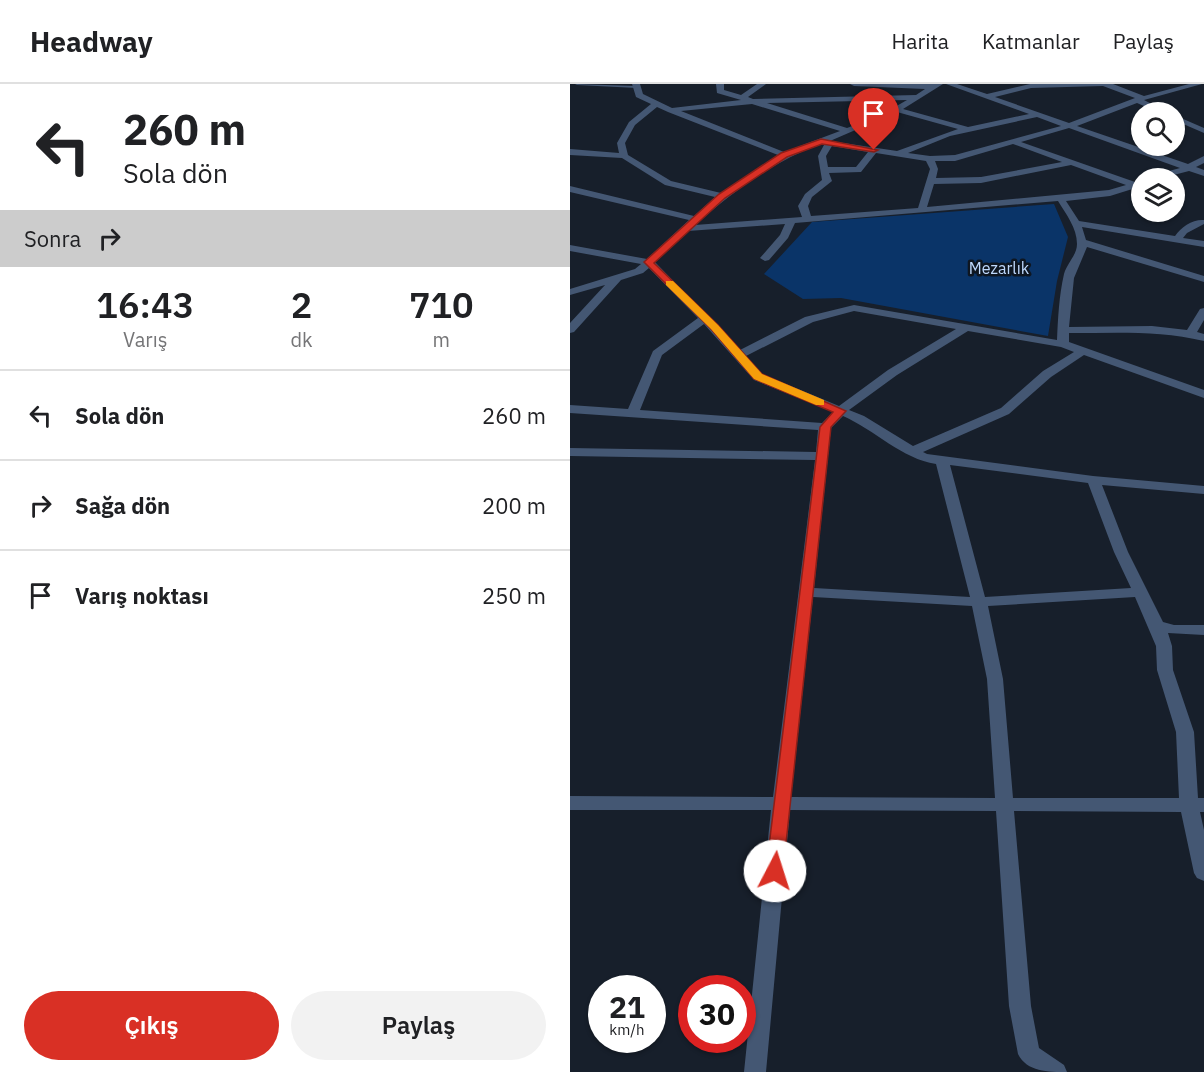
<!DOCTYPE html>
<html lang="tr">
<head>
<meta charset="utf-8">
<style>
  :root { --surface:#fff; --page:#f2f2f2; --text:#202124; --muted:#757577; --line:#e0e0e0; --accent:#d93025 }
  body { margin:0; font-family:"IBM Plex Sans",sans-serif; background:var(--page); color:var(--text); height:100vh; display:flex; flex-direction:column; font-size:22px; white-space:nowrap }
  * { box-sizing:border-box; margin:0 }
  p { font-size:20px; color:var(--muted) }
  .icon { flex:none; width:33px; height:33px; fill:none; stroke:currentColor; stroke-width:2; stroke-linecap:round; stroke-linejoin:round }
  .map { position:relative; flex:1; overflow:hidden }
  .drawer { display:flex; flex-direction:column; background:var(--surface); width:570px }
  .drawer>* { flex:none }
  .banner { background:#fff; color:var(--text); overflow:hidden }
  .fabs { position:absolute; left:561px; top:18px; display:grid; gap:12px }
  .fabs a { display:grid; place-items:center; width:54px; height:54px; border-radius:50%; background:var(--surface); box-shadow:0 2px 4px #0004; font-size:30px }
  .speed { position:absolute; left:18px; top:891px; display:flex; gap:12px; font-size:30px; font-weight:700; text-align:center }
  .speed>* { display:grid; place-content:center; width:78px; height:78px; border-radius:50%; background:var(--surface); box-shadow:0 2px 4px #0004; line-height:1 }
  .speed small { font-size:15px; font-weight:400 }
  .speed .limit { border:9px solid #d22; background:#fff; color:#111 }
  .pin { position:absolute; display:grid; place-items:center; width:51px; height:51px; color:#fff; margin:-62px -26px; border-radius:50% 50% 50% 0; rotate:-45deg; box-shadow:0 0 6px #0007 }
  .pin .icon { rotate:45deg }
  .me { position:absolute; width:66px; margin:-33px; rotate:5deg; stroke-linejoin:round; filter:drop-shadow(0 0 4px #0008) }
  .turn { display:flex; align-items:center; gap:21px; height:126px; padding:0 24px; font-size:27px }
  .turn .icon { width:78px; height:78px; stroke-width:2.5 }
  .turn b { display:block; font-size:42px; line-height:51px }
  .then { display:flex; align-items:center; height:57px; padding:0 24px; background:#0003; gap:12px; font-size:22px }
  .eta { display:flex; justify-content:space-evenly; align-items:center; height:102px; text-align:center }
  .eta b { font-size:36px; font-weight:600; line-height:42px }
  .button { display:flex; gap:12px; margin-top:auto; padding:12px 24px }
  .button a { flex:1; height:69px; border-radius:36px; background:var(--accent); color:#fff; font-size:24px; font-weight:600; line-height:69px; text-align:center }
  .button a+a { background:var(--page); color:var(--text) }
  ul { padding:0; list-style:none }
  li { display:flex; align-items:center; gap:18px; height:90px; padding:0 24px; border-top:2px solid var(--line) }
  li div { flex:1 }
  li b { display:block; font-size:22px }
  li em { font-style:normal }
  header { display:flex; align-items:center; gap:36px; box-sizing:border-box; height:84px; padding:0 30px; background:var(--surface); border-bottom:2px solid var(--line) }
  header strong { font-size:28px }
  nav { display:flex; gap:33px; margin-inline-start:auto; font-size:21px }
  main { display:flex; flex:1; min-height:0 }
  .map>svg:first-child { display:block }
</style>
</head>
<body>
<header>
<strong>Headway</strong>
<nav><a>Harita</a><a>Katmanlar</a><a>Paylaş</a></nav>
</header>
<main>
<section class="drawer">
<div class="banner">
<div class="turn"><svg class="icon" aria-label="left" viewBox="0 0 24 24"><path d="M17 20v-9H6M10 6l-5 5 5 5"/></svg><div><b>260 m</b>Sola dön</div></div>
<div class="then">Sonra<svg class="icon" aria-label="right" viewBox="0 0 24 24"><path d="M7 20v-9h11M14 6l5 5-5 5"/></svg></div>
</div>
<div class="eta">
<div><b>16:43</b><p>Varış</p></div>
<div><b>2</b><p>dk</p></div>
<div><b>710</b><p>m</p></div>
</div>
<ul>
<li><svg class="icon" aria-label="left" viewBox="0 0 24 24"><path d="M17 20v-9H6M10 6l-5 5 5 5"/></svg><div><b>Sola dön</b></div><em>260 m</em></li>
<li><svg class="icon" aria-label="right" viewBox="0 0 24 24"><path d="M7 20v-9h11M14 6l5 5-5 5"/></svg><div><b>Sağa dön</b></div><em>200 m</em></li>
<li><svg class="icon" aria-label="arrive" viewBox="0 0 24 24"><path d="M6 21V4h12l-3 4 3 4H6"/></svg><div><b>Varış noktası</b></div><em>250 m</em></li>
</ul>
<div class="button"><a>Çıkış</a><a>Paylaş</a></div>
</section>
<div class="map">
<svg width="634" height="988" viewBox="0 0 634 988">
  <rect width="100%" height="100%" fill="#171f2b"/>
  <path fill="#0a3468" d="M484,120L498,153L487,197L478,252L271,214L233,215L194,190L242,138Z"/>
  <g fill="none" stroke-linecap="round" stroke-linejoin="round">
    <path fill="#445773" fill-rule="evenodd" d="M5,0L67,2L69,3L67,4L7,1Z"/>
    <g fill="#445773" fill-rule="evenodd">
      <path d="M62,0H70L73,10L102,24L171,16L147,9L146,0H154V6L171,11L187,0H196L178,13L183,15L346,11L355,5L284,2L280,0H373L333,25L398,43L459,30L376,0H387L417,10L460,0H543L574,12L619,0H632L574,16L597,28H588L567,19L507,42L618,80L634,72V79L626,83L634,86V92L619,87L592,94H580L581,92L610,84L499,44L451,58L565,98L572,96V102L540,112L496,117L509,137L605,152C611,143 623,135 634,136V140L617,149L613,154L634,157V163L512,143L516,156L634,192V198L517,163L504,194L499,243L582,242L617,246L630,225L634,224V236L627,248L634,250V257C589,246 545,249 499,249V258L634,306V314L514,271L481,293L439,330L353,368L357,370L523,392L634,402V410L532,401L558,468L593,538L604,541H634V551L598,549L602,562L603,586L624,648L628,714H634V728H630L634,746V797L627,794L624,789L611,728L444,727L461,922L469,964L494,981L497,988C478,988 457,988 448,970L439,922L426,727L220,726L196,988H174L201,726H0V712L203,713L245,376L0,372V364L246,368L248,346L0,329V321L58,325L83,267L128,234L79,184L73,189L51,196L4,248L0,249V239L35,201L0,211V205L65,185L71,180L0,167V161L77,175L119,136L0,108V102L124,132L145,113L95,101L52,74L0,71V65L49,69L47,59L59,38L81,20L66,13ZM533,2L565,14L499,39L425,13L461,4ZM337,16L311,31L277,44L197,19ZM182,20L270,47L214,68L111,27ZM87,23L98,28L208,71L151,109L101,97L58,71L55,59L65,41ZM327,28L388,45L327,67L260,57ZM467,33L491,42L385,71L360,72L338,69L380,52ZM250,60L254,61L248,72L252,96L235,110L228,122L232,133L125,141C163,107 203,78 250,60ZM443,60L492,78L411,93L366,94L368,85L365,77H385ZM262,62L298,68L286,83H258L256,72ZM306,69L356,77L360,85L348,124L241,132L238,122L242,113L262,97L259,89L291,88ZM501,81L556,101L539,106L357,123L364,100L411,99ZM488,117C496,130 507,144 507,160C507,171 497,179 494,190C489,212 488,234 487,256L284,221L235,233L170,266L85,178L118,147L215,140L210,151L190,174L195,177L199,176L218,154L225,139ZM284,227L386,245L318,286L269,322L192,290L176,272L243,238ZM134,240L184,296L263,328L252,339L70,326L92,271ZM398,247L491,263L504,268L473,287L431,324L343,362L294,332L279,326L327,291ZM273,332C305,346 332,375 366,380L400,513L244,504L261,344ZM380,381L518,399L544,468L561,504L415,513ZM243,513L402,522L417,595L425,714L221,713ZM565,513L586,562L587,586L606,648L609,714H443L433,595L418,522Z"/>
      <path d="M604,31L634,44V49L604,36Z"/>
    </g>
  </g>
  <path fill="#d93025" stroke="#8d1f18" stroke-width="1.5" d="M251,55L308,66L304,68L252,60L217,73L155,114L84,179L148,241L192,290L276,327L261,343L213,787L211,792L205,794L198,792L196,787L250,343L263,328L184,295L141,245L74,178L149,110L211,69Z"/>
  <path fill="#f59e0b" d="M96,197H103L148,241L192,290L254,316V321H246L184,295L141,245L96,201Z"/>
  <g text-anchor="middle" stroke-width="5" stroke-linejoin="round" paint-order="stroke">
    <g font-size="16" fill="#bed8fc" stroke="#0e1621">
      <text x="429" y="190">Mezarlık</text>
    </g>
  </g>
</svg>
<div class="fabs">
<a><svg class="icon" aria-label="search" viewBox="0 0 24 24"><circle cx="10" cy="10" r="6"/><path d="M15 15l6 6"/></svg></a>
<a><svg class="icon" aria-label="layers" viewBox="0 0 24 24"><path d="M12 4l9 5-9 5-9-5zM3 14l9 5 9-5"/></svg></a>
</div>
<div class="speed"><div>21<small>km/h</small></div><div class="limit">30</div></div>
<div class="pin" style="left:304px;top:66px;background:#d93025"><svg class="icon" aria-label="arrive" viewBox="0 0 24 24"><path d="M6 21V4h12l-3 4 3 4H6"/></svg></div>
<svg class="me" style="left:205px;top:787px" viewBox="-20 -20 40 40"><circle r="19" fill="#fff"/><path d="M0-13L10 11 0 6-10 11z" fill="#d93025"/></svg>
</div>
</main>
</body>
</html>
